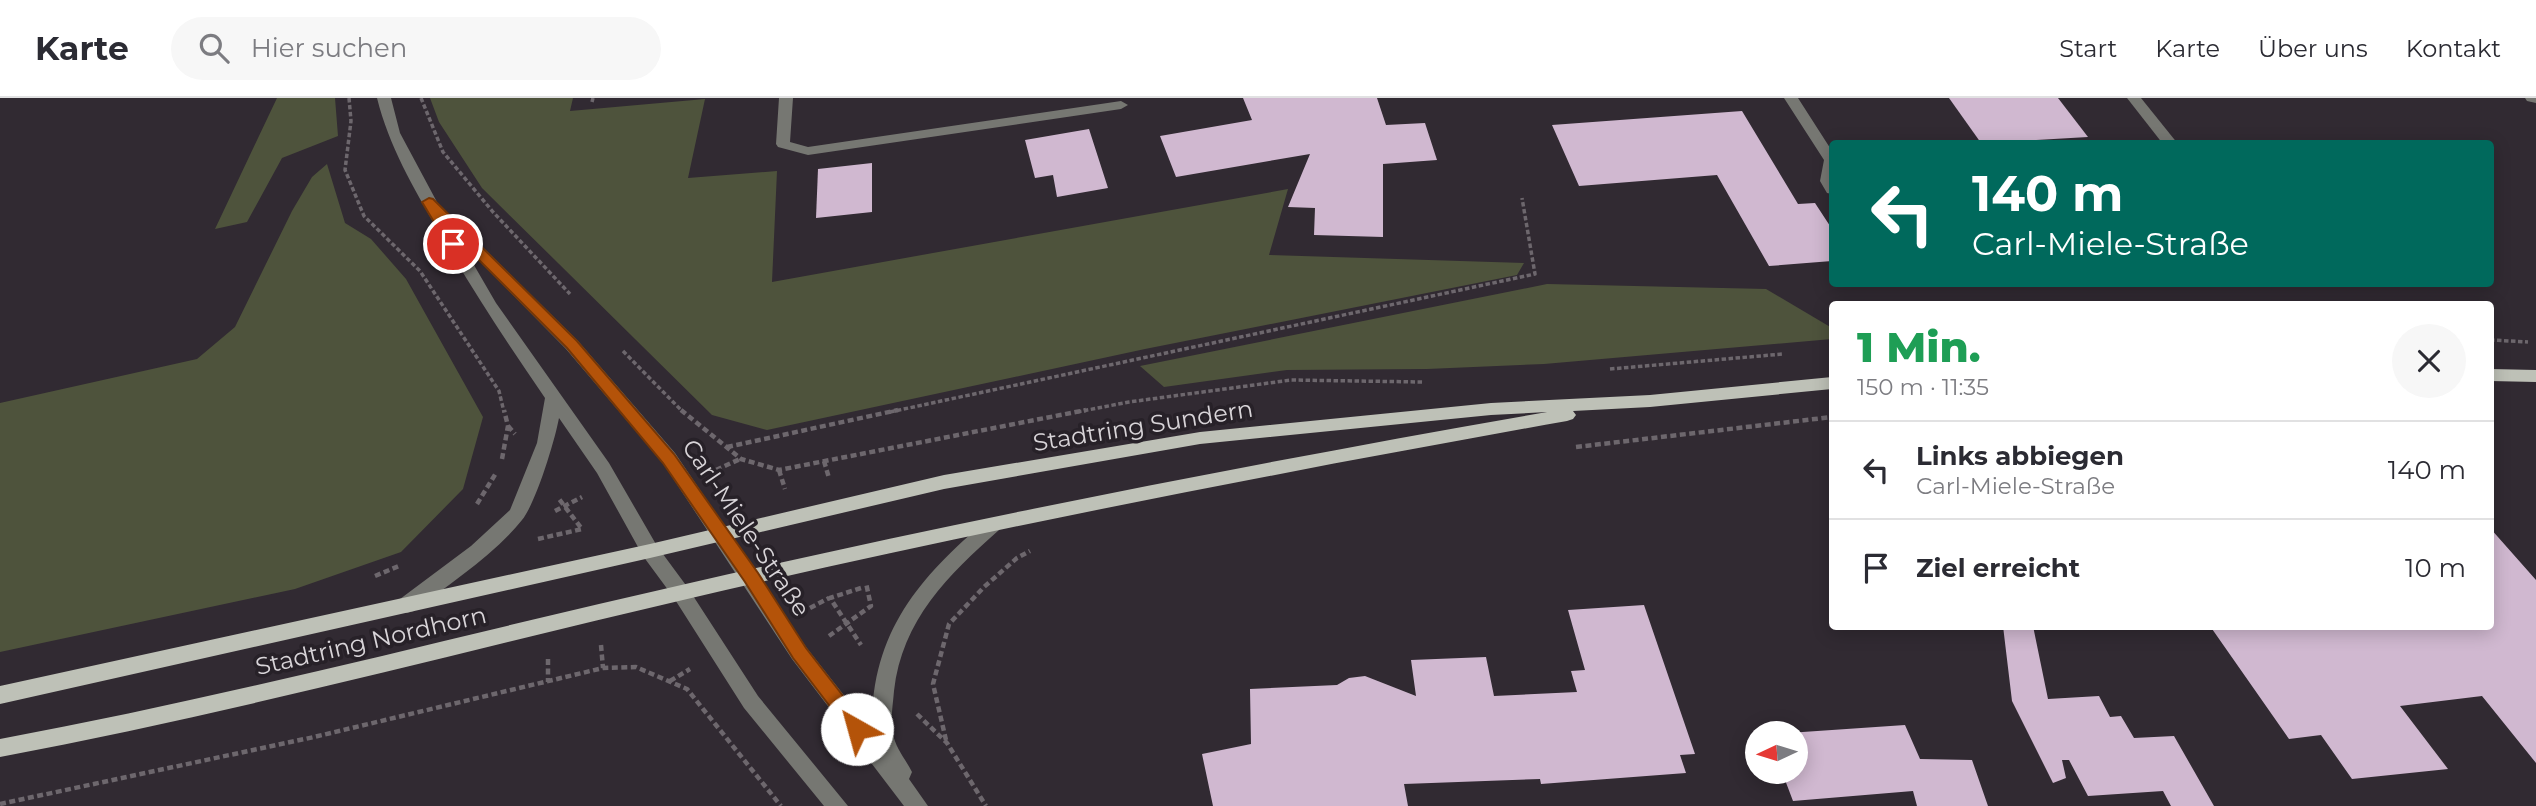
<!DOCTYPE html>
<html lang="de">
<head>
<meta charset="utf-8">
<style>
  :root { --surface:#fff; --page:#f7f7f7; --text:#2b2b33; --muted:#7c7c81; --line:#e1e1e2 }
  body { margin:0; font-family:Montserrat,sans-serif; background:var(--page); color:var(--text); height:100vh; display:flex; flex-direction:column; font-size:26px; white-space:nowrap }
  * { box-sizing:border-box; margin:0 }
  p { font-size:23px; color:var(--muted) }
  .icon { flex:none; width:38px; height:38px; fill:none; stroke:currentColor; stroke-width:2; stroke-linecap:round; stroke-linejoin:round }
  .map { position:relative; flex:1; overflow:hidden }
  .drawer { position:absolute; left:1829px; top:203px; width:665px; height:329px; display:flex; flex-direction:column; background:var(--surface); border-radius:7px; box-shadow:0 4px 18px #0003 }
  .drawer>* { flex:none }
  .hud { position:absolute; left:1829px; top:42px; width:665px; height:147px; border-radius:7px; box-shadow:0 4px 18px #0003; background:#00695c; color:#fff; overflow:hidden }
  .needle { width:46px; rotate:266deg }
  .tools { position:absolute; left:1745px; top:623px; display:grid; gap:14px }
  .tools a { display:grid; place-items:center; width:63px; height:63px; border-radius:50%; background:var(--surface); box-shadow:0 4px 18px #0003; font-size:35px }
  .pin { position:absolute; display:grid; place-items:center; width:60px; height:60px; color:#fff; margin:-30px; border:4px solid #fff; border-radius:50%; box-shadow:0 2px 7px #0007 }
  .me { position:absolute; width:77px; margin:-38px; rotate:322deg; stroke-linejoin:round; filter:drop-shadow(0 0 5px #0008) }
  .turn { display:flex; align-items:center; gap:24px; height:147px; padding:0 28px; font-size:32px }
  .turn .icon { width:91px; height:91px; stroke-width:2.5 }
  .turn b { display:block; font-size:49px; line-height:60px }
  .round { display:grid; place-items:center; flex:none; width:74px; height:74px; border-radius:37px; background:var(--page) }
  .headline { display:flex; align-items:center; justify-content:space-between; height:119px; padding:0 28px }
  h1 { font-size:42px; font-weight:800; line-height:52px; color:#1e9e55 }
  ul { padding:0; list-style:none }
  li { display:flex; align-items:center; gap:21px; height:98px; padding:0 28px; border-top:2px solid var(--line) }
  li div { flex:1 }
  li b { display:block; font-size:26px }
  li em { font-style:normal }
  header { display:flex; align-items:center; gap:42px; box-sizing:border-box; height:98px; padding:0 35px; background:var(--surface); border-bottom:2px solid var(--line) }
  header strong { font-size:33px }
  nav { display:flex; gap:38px; margin-inline-start:auto; font-size:24px }
  .search { width:490px; height:63px; background:var(--page); display:flex; align-items:center; gap:18px; box-sizing:border-box; padding:0 24px; border-radius:38px; color:var(--muted); font-size:26px }
  .map>svg:first-child { display:block }
</style>
</head>
<body>
<header>
<strong>Karte</strong>
<div class="search"><svg class="icon" aria-label="search" viewBox="0 0 24 24"><circle cx="10" cy="10" r="6"/><path d="M15 15l6 6"/></svg>Hier suchen</div>
<nav><a>Start</a><a>Karte</a><a>Über uns</a><a>Kontakt</a></nav>
</header>
<div class="map">
<svg width="2536" height="708" viewBox="0 0 2536 708">
  <rect width="100%" height="100%" fill="#312a32"/>
  <g fill="#4e533c">
    <path d="M277,0H335L338,38L282,60L247,124L215,131Z"/>
    <path d="M430,0H573L570,13L705,1L688,80L777,73L772,184L1288,91L1269,157L1524,165L1517,177L1145,251L767,332L712,317L482,90L439,24Z"/>
    <path d="M327,66L345,125L371,141L406,181L483,319L463,391L401,454L295,491L0,554V305L197,261L235,229L292,113L312,79Z"/>
    <path d="M1547,186L1766,191L1832,230V241L1544,266L1427,271L1287,272L1164,289L1140,268Z"/>
  </g>
  <g fill="#d0b8d0">
    <path d="M1243,0H1377L1386,27L1425,25L1437,62L1383,66V139L1314,137L1315,110L1288,109L1310,56L1176,79L1160,38L1252,22Z"/>
    <path d="M1949,0H2058L2088,39L1981,45Z"/>
    <path d="M1742,13L1798,106L1815,105L1832,131V163L1769,168L1717,77L1579,88L1552,27Z"/>
    <path d="M1089,31L1108,90L1057,99L1053,77L1035,80L1025,42Z"/>
    <path d="M872,65V114L816,120L818,71Z"/>
    <path d="M2490,430L2536,482V665L2482,598L2400,608L2448,671L2352,681L2321,637L2289,641L2210,528H2490Z"/>
    <path d="M1644,507L1695,656L1680,657L1686,675L1541,686L1540,681L1404,686L1408,708H1213L1202,656L1251,646L1250,591L1337,587L1349,580L1365,578L1416,598L1411,562L1486,559L1494,598L1577,594L1571,573L1585,572L1568,512Z"/>
    <path d="M2003,528H2033L2048,601L2099,598L2110,619L2121,618L2134,640L2174,638L2214,708H2171L2163,693L2088,698L2069,662H2062L2066,680L2053,685L2012,603Z"/>
    <path d="M1905,627L1920,661L1972,662L1988,708H1917L1913,693L1793,703L1782,674H1796V635H1788Z"/>
  </g>
  <g fill="none" stroke-linecap="round" stroke-linejoin="round">
    <g stroke="#6d676d" stroke-width="3.5" stroke-dasharray="4.5 2.5" stroke-linecap="butt">
      <path d="M349,0L351,23L345,72L364,118L420,173L499,293L504,314"/>
      <path d="M421,0L443,54L493,114L570,196"/>
      <path d="M592,4L593,0"/>
      <path d="M2490,242L2528,244"/>
      <path d="M623,253L683,314"/>
      <path d="M1610,271L1783,256"/>
      <path d="M890,314L1535,176L1522,100"/>
      <path d="M1077,314L1129,304L1291,282L1423,284"/>
    </g>
    <g stroke="#6d676d" stroke-width="4.5" stroke-dasharray="6 3.5" stroke-linecap="butt">
      <path d="M681,312L741,361L779,372L1086,312"/>
      <path d="M508,328L515,336"/>
      <path d="M727,349L898,312"/>
      <path d="M1576,349L1832,319"/>
      <path d="M502,361L508,328L504,312"/>
      <path d="M824,363L829,380"/>
      <path d="M716,372L740,361"/>
      <path d="M779,372L785,391"/>
      <path d="M477,406L496,375"/>
      <path d="M555,413L582,399"/>
      <path d="M538,441L582,431L559,401"/>
      <path d="M375,478L399,468"/>
      <path d="M861,490L830,500L861,547"/>
      <path d="M810,510L829,500"/>
      <path d="M829,538L871,508L866,485"/>
      <path d="M601,547L603,570"/>
      <path d="M548,561V584"/>
      <path d="M670,583L690,571"/>
      <path d="M917,616L947,645L986,708"/>
      <path d="M946,642L933,586L949,526L984,489L1017,460L1030,453"/>
      <path d="M0,706L314,639L603,570L636,569L687,591L781,708"/>
    </g>
    <g fill="#767772" fill-rule="evenodd">
      <path d="M377,0H391L400,35L445,119L453,120L578,243L675,355L806,549L872,633C870,537 917,481 987,422H999L1002,427L999,432C948,477 902,522 894,593C893,606 890,622 893,636C895,649 906,662 912,674L909,681L928,708H904L792,561L663,365L566,251L460,143L496,205L609,365L657,448L688,490L758,598L848,708H824L744,610L674,500L643,458L597,375L559,320C555,342 536,405 522,422C493,458 450,485 414,513L407,515L400,513L397,507L400,501L471,448L510,412L537,345L545,300C507,245 471,190 438,132C413,89 389,48 377,0Z"/>
      <path d="M779,0H793L790,44L808,49L1121,3L1128,7L1121,11L808,57L778,49L776,46Z"/>
      <path d="M1784,0H1798L1832,53V96L1827,95L1820,83L1824,62Z"/>
      <path d="M2127,0H2141L2178,46H2163Z"/>
      <path d="M2525,0H2536V5L2527,3Z"/>
    </g>
    <g fill="#bec1b7" fill-rule="evenodd">
      <path d="M2490,271L2536,272V284L2490,283Z"/>
      <path d="M1832,279V291L1650,309L1573,313L1576,317L1573,321L1567,323C1271,376 976,433 683,502C455,555 230,616 0,659V641C232,598 460,537 690,485C974,420 1260,364 1547,314L1491,317L1200,346L944,391L650,460L0,606V588L650,446L944,377L1200,334L1491,305L1650,297Z"/>
    </g>
  </g>
  <path fill="#b45309" stroke="#753606" stroke-width="2" d="M429,100L433,101L577,243L674,356L758,475L806,550L864,625L867,631L864,636L857,639L851,636L793,560L745,484L663,365L567,250L457,140L460,146L458,149H449L422,104Z"/>
  <g text-anchor="middle" stroke-width="7" stroke-linejoin="round" paint-order="stroke">
    <g font-size="24" fill="#d8d4d8" stroke="#272128">
      <text transform="translate(1143 328) rotate(-9)" y="8">Stadtring Sundern</text>
      <text transform="translate(746 430) rotate(56)" y="8">Carl-Miele-Straße</text>
      <text transform="translate(371 543) rotate(-13)" y="8">Stadtring Nordhorn</text>
    </g>
  </g>
</svg>
<div class="tools">
<a><svg class="needle" viewBox="-14 -14 28 28"><path d="M0-13l5 13h-10z" fill="#e53935"/><path d="M0 13l5-13h-10z" fill="#7c7c81"/></svg></a>
</div>
<div class="pin" style="left:453px;top:146px;background:#d93025"><svg class="icon" aria-label="arrive" viewBox="0 0 24 24"><path d="M6 21V4h12l-3 4 3 4H6"/></svg></div>
<svg class="me" style="left:857px;top:631px" viewBox="-20 -20 40 40"><circle r="19" fill="#fff"/><path d="M0-13L10 11 0 6-10 11z" fill="#b45309"/></svg>
<div class="hud">
<div class="turn"><svg class="icon" aria-label="left" viewBox="0 0 24 24"><path d="M17 20v-9H6M10 6l-5 5 5 5"/></svg><div><b>140 m</b>Carl-Miele-Straße</div></div>
</div>
<section class="drawer">
<div class="headline"><div><h1>1 Min.</h1><p>150 m · 11:35</p></div><a class="round"><svg class="icon" aria-label="close" viewBox="0 0 24 24"><path d="M6 6l12 12M18 6L6 18"/></svg></a></div>
<ul>
<li><svg class="icon" aria-label="left" viewBox="0 0 24 24"><path d="M17 20v-9H6M10 6l-5 5 5 5"/></svg><div><b>Links abbiegen</b><p>Carl-Miele-Straße</p></div><em>140 m</em></li>
<li><svg class="icon" aria-label="arrive" viewBox="0 0 24 24"><path d="M6 21V4h12l-3 4 3 4H6"/></svg><div><b>Ziel erreicht</b></div><em>10 m</em></li>
</ul>
</section>
</div>
</body>
</html>
